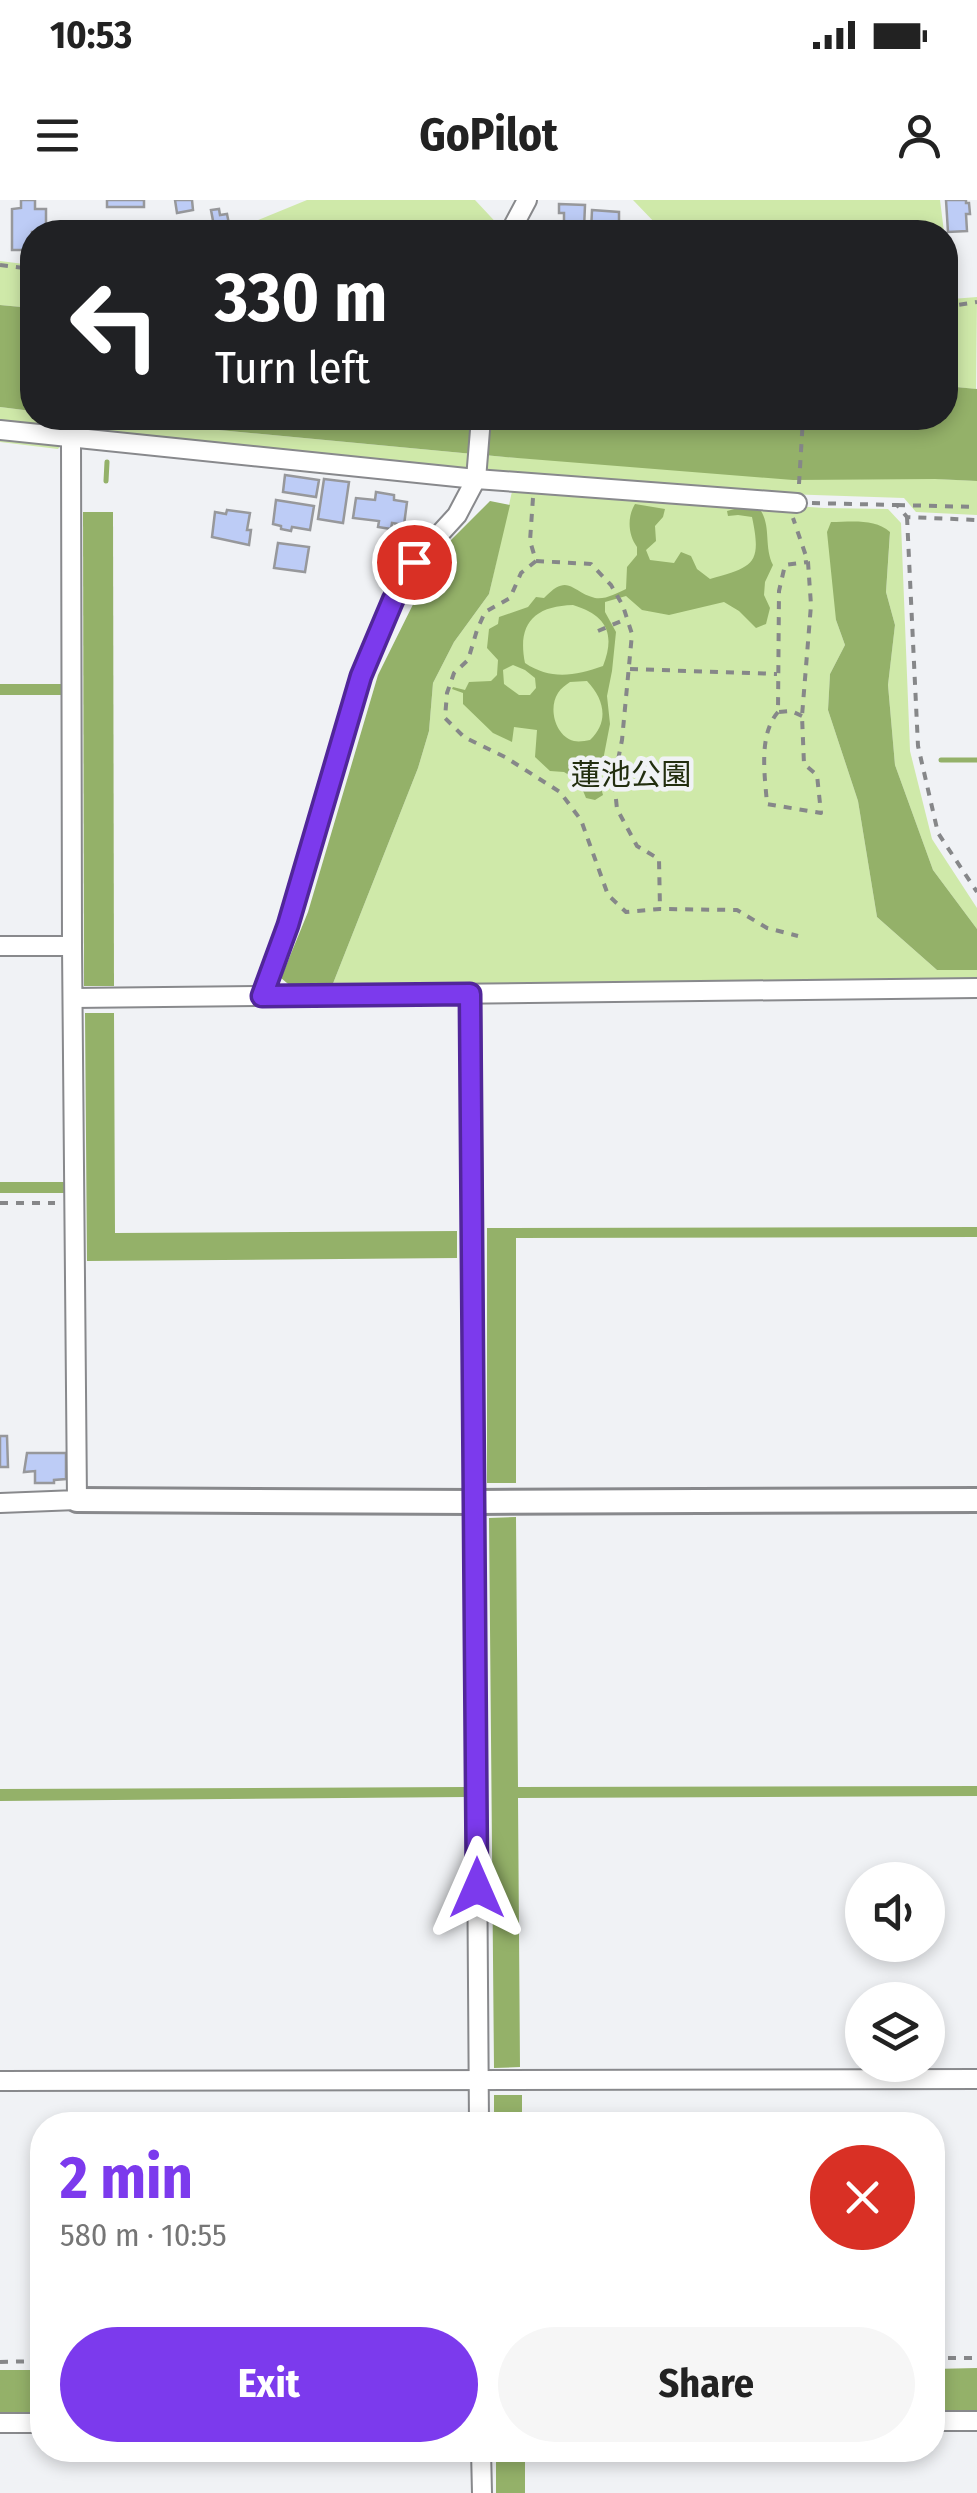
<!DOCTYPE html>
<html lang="en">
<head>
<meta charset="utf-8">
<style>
  :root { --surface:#fff; --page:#f6f6f6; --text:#222; --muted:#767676; --accent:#7c3aed }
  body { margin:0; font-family:"Fira Sans Condensed","Noto Sans JP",sans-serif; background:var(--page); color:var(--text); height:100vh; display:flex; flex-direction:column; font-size:38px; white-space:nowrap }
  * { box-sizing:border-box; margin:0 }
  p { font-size:32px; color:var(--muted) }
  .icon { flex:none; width:55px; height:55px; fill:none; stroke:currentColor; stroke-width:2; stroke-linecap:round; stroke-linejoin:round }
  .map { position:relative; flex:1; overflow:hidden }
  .panel { position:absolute; left:30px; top:1912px; width:915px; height:350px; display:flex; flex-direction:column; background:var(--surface); border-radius:40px; box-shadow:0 5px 15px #0003 }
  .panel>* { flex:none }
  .hud { position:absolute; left:20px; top:20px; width:938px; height:210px; border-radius:40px; box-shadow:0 5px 15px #0003; background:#202124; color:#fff; overflow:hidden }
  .fabs { position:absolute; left:845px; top:1662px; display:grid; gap:20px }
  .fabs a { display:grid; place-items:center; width:100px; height:100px; border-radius:50%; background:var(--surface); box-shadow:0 5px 15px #0003; font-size:50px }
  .pin { position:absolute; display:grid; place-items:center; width:85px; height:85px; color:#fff; margin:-42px; border:5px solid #fff; border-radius:50%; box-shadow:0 2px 10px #0007 }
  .me { position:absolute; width:110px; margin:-55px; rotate:0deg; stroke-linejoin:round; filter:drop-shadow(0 0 8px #0008) }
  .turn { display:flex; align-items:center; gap:35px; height:210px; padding:0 30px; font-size:45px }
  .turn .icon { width:130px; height:130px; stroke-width:2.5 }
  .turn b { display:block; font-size:70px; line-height:85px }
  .round { display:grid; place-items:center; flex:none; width:105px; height:105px; border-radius:52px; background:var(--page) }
  .overview { display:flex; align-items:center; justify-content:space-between; height:170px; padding:0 30px }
  h1 { font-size:60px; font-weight:700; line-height:75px; color:var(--accent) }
  .action { display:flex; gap:20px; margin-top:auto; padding:20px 30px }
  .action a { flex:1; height:115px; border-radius:60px; background:var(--accent); color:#fff; font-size:40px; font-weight:700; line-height:115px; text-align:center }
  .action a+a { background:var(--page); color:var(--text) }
  .status { display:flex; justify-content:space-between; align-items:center; height:70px; padding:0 50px; background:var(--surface); direction:ltr }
  .status svg { height:28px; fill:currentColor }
  header { display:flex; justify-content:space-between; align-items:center; height:130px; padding:0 30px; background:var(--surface); font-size:45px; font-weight:700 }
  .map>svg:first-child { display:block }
</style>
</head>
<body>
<div class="status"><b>10:53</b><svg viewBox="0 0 49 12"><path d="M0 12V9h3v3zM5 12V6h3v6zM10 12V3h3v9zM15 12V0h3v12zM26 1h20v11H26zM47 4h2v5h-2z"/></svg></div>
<header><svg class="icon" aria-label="menu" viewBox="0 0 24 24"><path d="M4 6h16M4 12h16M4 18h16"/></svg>GoPilot<svg class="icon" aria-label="person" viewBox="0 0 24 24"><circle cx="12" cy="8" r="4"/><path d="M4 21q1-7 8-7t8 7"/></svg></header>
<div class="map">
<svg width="977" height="2293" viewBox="0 0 977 2293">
  <rect width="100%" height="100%" fill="#f0f2f5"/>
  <g fill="#cfe9a9">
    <path d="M307,0H475L504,31L503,32H229Z"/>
    <path d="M633,0H940L944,32H657V25Z"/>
    <path d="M945,40L952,99L977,97L976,189L945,186Z"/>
    <path d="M0,61L32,65V108L0,105Z"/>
    <path d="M0,207L32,211V218H91L505,257L977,281V315L916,312L904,298L722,292L453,269L71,232L58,249L0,242Z"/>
    <path d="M513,287L824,308L888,309L901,323L910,551L932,639L977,708V729L933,670L895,565L888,485L895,425L886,392L890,333L836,420L845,445L830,474L828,510L858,601L877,717L937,770H977V779L332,786L418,568L429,531L433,483L454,442L489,394Z"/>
  </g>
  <g fill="#94b169" fill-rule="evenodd">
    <path d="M0,105L32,108V211L0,207Z"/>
    <path d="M945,186L977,189V281L935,279L793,280L505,257L91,218H945Z"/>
    <path d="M490,301L510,305L489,394L454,442L433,483L429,531L418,568L332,786L293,788L281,778L308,712L378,475L439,352Z"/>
    <path d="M635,304L665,309L663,317L655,326L656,341L646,350L650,360L674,363L681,352L691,356L697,369L710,379C754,367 762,364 752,317L738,315L728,316L727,311L742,307L761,311C771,327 764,347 773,365L765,382L764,395L770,408L766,424L756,428L739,411L724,402L669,415L642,410L626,396L605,402V412L616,432L612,471L607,496L610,524L599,581L603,595L595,600L586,598L579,581L564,572L550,571L535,557L537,530L514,527L512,542L493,533L463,504V493L452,489L453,487L465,490L469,482L491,481L497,475L498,460L487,448L489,429L498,424L499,417L528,407L536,397L544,398C569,372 571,392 595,398C605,400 617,393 626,389L627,367L637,355V347C628,335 627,317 635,304ZM573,405C606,415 616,433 603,466C575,476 550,480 525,463C517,424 534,406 573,405ZM513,465L525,470L535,478L536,488L530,495H519L504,484L503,470ZM587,481C605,500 609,522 590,540C585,541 579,542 574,541C555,536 548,508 558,493C561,488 566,485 570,482Z"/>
    <path d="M83,312H113L114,786H84Z"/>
    <path d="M831,322C850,322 875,318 890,332L886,392L895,425L888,485L895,565L933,670L977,729V770H937L877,717L858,601L828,510L830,474L845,445L836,420L827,332Z"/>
    <rect x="0" y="484" width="63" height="11"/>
    <path d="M85,813H114L115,1033L457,1031V1058L87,1061Z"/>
    <rect x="0" y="982" width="64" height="11"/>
    <path d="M977,1027V1037L516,1038V1283H487V1028Z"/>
    <path d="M516,1317L518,1587L977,1586V1596L518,1598L520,1867L494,1868L489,1318Z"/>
    <path d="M464,1587L465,1597L0,1601V1589Z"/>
    <rect x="494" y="1895" width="28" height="30"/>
    <path d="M977,2168V2210H933V2169Z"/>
    <path d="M0,2170H42V2212L0,2213Z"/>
    <rect x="496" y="2250" width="29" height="43"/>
  </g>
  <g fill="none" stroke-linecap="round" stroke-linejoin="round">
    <g stroke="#94b169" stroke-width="5">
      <path d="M106,281L107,262"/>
      <path d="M941,560H977"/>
    </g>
  </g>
  <g fill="#bdccf6" stroke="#97989b" stroke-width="2.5">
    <path d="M21,0H35V9H46V32H32V50H12V9L21,8Z"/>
    <rect x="107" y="0" width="37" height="7"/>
    <path d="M175,0H192L193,10L177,13Z"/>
    <path d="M946,0H966V3H969L970,14H966L967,31L948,32Z"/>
    <path d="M559,4L585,5L584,29L564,28V13H559Z"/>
    <path d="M219,9L220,15L227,14L229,24L214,26L211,10Z"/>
    <path d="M592,10L619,12V24L637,25V29L652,30V32H591Z"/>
    <path d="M285,275L319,280L316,297L283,292Z"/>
    <path d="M324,279L349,282L343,323L318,319Z"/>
    <path d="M376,292L394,295V300L407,302L404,325L392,323L391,329L378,327L379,321L353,318L356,298L375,300Z"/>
    <path d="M276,300L314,306L310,330L292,327L291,331L281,329V326L273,324Z"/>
    <path d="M227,310L250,313L247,330H251L249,345L212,337L215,312L226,314Z"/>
    <path d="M278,343L309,347L305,372L274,368Z"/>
    <path d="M0,1236H7L8,1267H0Z"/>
    <path d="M27,1253H66V1279L54,1280V1283H35V1271L24,1272Z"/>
  </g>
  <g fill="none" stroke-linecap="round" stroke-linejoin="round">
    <g stroke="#88898c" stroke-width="22">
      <g id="minor">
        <path d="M510,32L527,0"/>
        <path d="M0,230L476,279L797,303"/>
        <path d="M0,746H72"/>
        <path d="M471,794L479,1925"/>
        <path d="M262,797L288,725L361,476L393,401L414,362L457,315L476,279L481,218"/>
        <path d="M73,798L977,788"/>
        <path d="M0,1303L77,1300L72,746L71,238"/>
        <path d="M0,1881L977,1879"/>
        <path d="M932,2221H977"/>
        <path d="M0,2223H42"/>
        <path d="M481,2250L482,2293"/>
      </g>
    </g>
    <g stroke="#88898c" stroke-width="28">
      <path id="tertiary" d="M77,1300L475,1302L977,1300"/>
    </g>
    <g stroke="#868789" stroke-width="4" stroke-dasharray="8 8" stroke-linecap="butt">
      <path d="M0,65L32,69"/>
      <path d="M945,112L958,105L977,102"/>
      <path d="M799,284L803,218"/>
      <path d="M533,298L530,341L536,361L591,364L611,385L623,406L632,434L622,540L614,580L617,609L637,646L659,659L660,709"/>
      <path d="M812,303L897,305L907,317L977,320"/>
      <path d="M897,305L977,307"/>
      <path d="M907,317L918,546L938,633L977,692"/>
      <path d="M536,361L521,373L510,398L485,412L477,430L468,460L454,473L447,493L445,518L464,537L505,557L560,592L581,620L608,695L626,712L660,709L737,710L767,728L798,736"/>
      <path d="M598,431L626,419"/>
      <path d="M630,469L777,474"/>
      <path d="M778,512C758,535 765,576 767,604L821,613L817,575L804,564L802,516L811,405L808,362L793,318"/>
      <path d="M802,516L791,511L778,512L779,391L785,365L808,362"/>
      <path d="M0,1003H55"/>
      <path d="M932,2158H977"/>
      <path d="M0,2162L42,2161"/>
    </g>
    <use href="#minor" stroke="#fff" stroke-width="18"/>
    <use href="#tertiary" stroke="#fff" stroke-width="22"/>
  </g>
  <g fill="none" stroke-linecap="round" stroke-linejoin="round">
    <g stroke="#51269a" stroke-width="25">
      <path id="route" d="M414,362L393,400L361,476L288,725L262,796L470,794L477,1688"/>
    </g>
    <use href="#route" stroke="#7c3aed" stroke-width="18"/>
  </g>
  <g text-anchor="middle" stroke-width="9" stroke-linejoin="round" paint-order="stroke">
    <g font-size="30" fill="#222e0f" stroke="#f0f2f5">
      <text x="631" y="585">蓮池公園</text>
    </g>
  </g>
</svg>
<div class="fabs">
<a><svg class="icon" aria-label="sound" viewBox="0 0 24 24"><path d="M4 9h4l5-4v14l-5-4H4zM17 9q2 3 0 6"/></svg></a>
<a><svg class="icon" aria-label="layers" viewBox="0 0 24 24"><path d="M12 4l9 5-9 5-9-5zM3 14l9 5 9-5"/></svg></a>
</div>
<div class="pin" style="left:414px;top:362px;background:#d93025"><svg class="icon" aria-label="arrive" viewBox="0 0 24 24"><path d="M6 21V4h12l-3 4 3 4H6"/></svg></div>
<svg class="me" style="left:477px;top:1688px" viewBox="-20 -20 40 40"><path d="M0-17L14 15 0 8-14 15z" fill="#7c3aed" stroke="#fff" stroke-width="4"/></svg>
<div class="hud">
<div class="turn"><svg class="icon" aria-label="left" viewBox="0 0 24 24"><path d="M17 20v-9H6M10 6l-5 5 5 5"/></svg><div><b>330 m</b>Turn left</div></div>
</div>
<section class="panel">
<div class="overview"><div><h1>2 min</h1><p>580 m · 10:55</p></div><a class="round" style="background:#d93025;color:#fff"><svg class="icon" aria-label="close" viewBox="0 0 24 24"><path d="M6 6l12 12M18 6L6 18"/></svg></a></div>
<div class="action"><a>Exit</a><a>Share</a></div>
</section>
</div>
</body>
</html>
